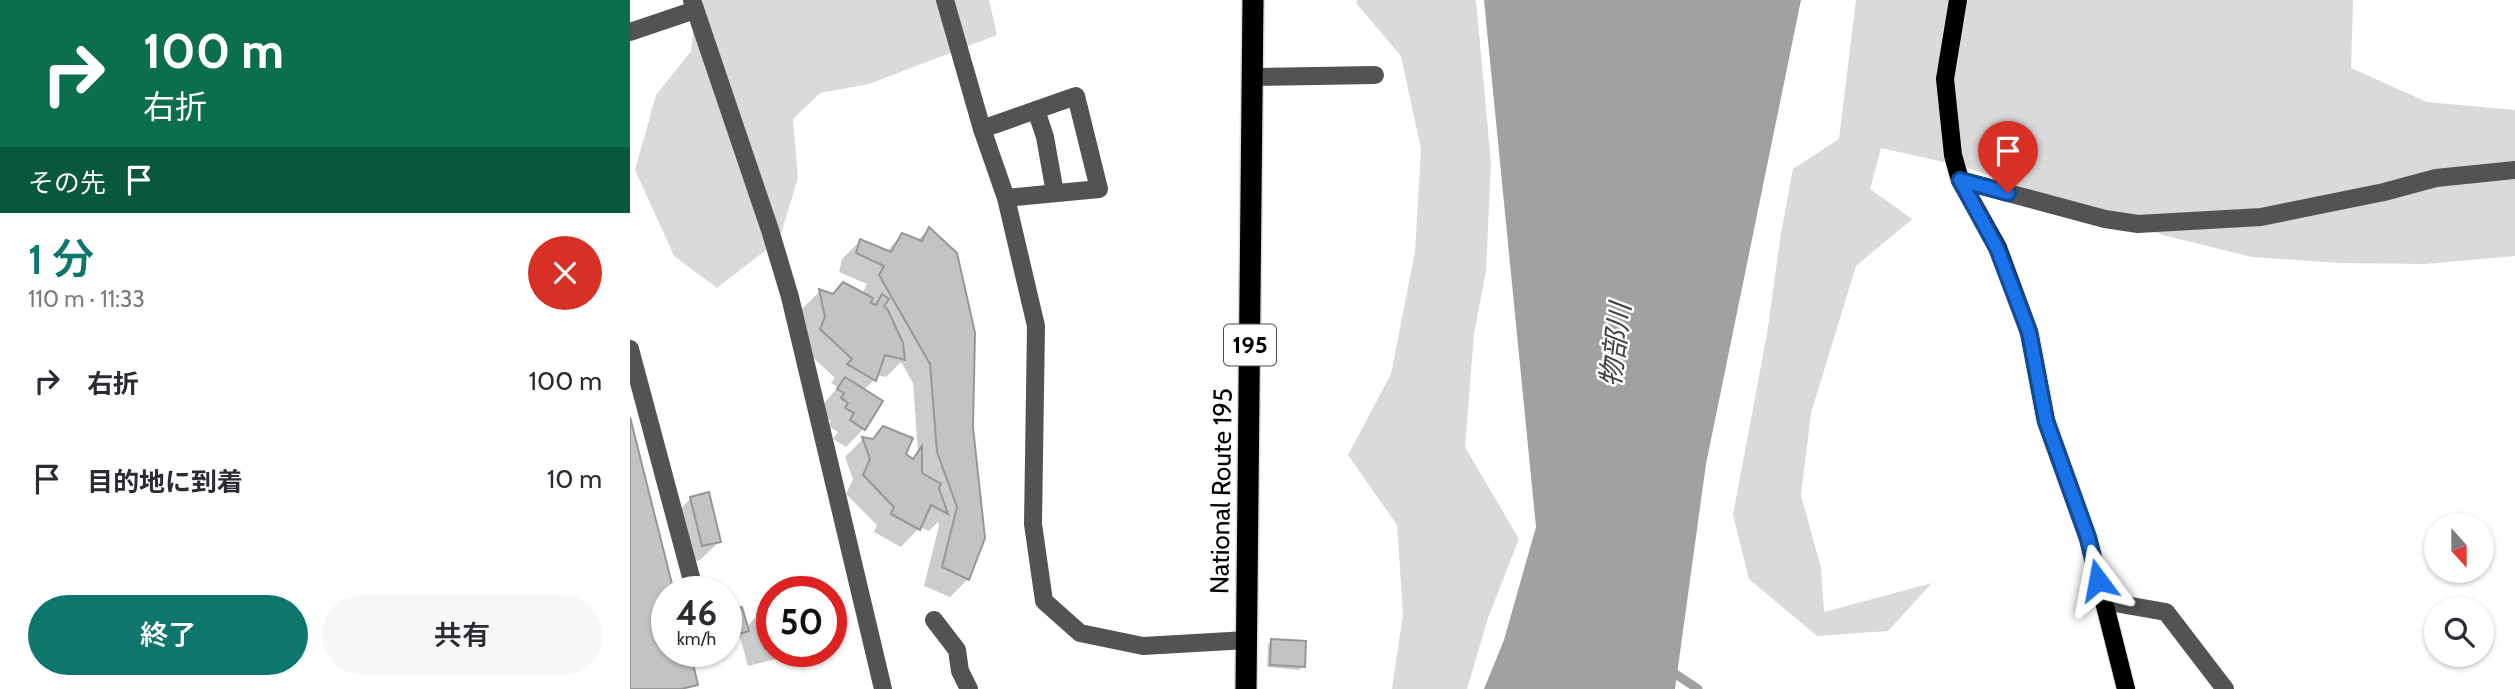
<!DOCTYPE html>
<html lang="ja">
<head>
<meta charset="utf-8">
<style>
  :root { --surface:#fff; --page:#f7f7f7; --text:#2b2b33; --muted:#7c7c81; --accent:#0f766e }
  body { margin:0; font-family:Cabin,"Noto Sans JP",sans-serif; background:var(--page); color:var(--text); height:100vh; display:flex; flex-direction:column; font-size:26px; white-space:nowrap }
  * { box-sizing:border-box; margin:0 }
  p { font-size:23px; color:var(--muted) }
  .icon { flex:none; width:38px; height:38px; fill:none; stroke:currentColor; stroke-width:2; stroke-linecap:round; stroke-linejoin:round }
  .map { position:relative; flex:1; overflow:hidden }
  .side { display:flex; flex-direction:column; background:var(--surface); width:630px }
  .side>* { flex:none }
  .banner { background:#0b6e4f; color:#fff; overflow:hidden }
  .needle { width:46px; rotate:159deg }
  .fabs { position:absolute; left:1794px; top:513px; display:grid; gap:14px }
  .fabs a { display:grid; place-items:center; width:70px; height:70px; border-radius:50%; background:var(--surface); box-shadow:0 2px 5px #0004; font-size:35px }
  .speed { position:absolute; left:21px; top:576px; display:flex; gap:14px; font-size:35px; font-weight:700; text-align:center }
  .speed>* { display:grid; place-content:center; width:91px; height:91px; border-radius:50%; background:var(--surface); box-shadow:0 2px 5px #0004; line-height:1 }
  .speed small { font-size:18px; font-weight:400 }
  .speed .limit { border:10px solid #d22; background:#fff; color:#111 }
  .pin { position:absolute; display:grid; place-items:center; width:60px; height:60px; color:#fff; margin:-72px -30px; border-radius:50% 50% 50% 0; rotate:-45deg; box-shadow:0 0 7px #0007 }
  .pin .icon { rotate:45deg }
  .me { position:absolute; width:77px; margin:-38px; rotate:347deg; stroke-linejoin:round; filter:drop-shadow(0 0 5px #0008) }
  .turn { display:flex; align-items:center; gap:24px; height:147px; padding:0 28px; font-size:32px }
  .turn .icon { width:91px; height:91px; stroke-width:2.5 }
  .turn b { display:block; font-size:49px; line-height:60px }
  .then { display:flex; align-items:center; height:66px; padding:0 28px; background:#0003; gap:14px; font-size:26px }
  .round { display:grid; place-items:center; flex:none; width:74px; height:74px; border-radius:37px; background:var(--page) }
  .head { display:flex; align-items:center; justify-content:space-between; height:119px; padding:0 28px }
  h1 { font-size:42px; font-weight:600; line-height:52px; color:var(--accent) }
  .primary-button { display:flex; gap:14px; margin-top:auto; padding:14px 28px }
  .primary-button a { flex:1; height:80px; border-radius:42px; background:var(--accent); color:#fff; font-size:28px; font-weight:600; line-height:80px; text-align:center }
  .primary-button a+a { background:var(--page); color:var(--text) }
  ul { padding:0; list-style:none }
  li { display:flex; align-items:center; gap:21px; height:98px; padding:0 28px }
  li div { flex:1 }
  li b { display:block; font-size:26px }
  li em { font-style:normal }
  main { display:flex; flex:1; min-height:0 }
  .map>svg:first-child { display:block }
</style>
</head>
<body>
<main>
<section class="side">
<div class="banner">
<div class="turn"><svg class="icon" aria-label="right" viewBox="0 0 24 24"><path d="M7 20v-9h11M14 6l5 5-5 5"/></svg><div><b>100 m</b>右折</div></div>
<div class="then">その先<svg class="icon" aria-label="arrive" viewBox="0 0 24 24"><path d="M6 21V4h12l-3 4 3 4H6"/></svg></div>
</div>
<div class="head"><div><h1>1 分</h1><p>110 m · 11:33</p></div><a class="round" style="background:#d93025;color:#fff"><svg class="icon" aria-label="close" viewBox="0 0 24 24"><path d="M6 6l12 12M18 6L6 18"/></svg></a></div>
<ul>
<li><svg class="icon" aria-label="right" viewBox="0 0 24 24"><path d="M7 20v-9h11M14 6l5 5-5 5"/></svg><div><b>右折</b></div><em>100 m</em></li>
<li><svg class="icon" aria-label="arrive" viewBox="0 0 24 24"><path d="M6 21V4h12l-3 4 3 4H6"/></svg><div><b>目的地に到着</b></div><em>10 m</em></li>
</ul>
<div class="primary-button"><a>終了</a><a>共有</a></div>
</section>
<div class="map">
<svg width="1885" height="689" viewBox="0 0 1885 689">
  <rect width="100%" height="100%" fill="#fff"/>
  <g fill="#dadada">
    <path d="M66,0H359L367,35L239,84L190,93L163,119L168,178L149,240L87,288L44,256L5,170L26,95L61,51Z"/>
    <path d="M727,0H846L861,163L856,271L844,334L835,447L889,539L858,618L837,689H762L773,614L767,525L718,455L761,374L785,252L791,149L771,56L726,3Z"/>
    <path d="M1226,0H1723L1721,68L1797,102L1885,110V256L1796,264L1710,263L1622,257L1536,236L1332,166L1251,148L1240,189L1282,219L1226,266L1181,413L1171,495L1191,568L1194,612L1302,583L1258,631L1187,636L1119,579L1103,515L1137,334L1151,233L1163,169L1209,139Z"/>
  </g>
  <path fill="#a1a1a1" d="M854,0H1171L1076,464L1045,689H854L874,640L906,527Z"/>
  <g fill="#0003">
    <path d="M299,229L338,579L320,597L294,586L309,526L308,522L299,531L290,527L271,547L244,532L247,525L216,494L223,479L215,457L233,439L241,441L253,428L281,460L288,452L283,383L271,362L256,377L246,375L244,380L233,391L234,428L216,447L203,439L208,432L198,426L201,421L194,417L197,412L190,408L208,387L201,383L205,378L173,348L172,309L190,291L202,296L232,294L237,284L209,272L212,259L230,241L256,252L272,235L287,241Z"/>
    <path d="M61,498L89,542L70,560L54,564L43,517Z"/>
    <path d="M201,597L212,629L201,639Z"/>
    <path d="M142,612V651H178L118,666L110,637L96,650V614L116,627L128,615Z"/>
    <path d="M642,641L673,666L669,670L637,667L638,644Z"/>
    <path d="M74,651H91L76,655Z"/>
  </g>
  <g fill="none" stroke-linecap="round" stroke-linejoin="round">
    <path stroke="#a1a1a1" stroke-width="9" d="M1038,669L1068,689"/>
  </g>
  <g fill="#c3c3c3" stroke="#979797" stroke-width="2">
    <path d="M299,227L327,253L345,333L343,427L355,538L339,580L312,567L327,507L307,452L300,364L249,275L254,266L226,253L230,239L261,252L272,233L292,241Z"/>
    <path d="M213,282L243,298L241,303L246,305L252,294L259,299L254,306L258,310L273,343L275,360L255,355L246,381L217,364L222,359L190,329L195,317L189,289L203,294Z"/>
    <path d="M215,377L253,401L235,430L220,420L224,413L215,408L218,403L211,398L214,393L207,389Z"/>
    <path d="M0,417L44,592H37V651H60L68,685L51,689H0Z"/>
    <path d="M253,426L283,438L276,454L283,459L292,446V473L311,484L309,488L318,514L301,505L290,530L261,514L264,507L233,475L240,459L232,437L243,439Z"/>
    <path d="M79,492L91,542L72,546L60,497Z"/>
    <path d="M205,594L214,629L201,633V595Z"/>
    <path d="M112,607L119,631L96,638V612Z"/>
    <path d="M142,610V648L135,649L127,614Z"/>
    <path d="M641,639L676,641L675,667L640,665Z"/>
  </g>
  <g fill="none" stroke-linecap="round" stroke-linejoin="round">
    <g stroke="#dbdbdb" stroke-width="20">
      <path id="major" d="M1328,0L1315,79L1323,155L1330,180L1368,248L1399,332L1416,421L1458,538L1496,689"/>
    </g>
    <g stroke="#dbdbdb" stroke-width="24">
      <path id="highway" d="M616,689L623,0"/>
    </g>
    <g stroke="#535353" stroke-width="18">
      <path d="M62,0L140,230L160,297L253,689"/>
      <path d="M315,0L352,129L376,198L406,326L403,524L414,601L450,633L513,646L617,640"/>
      <path d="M0,32L65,10"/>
      <path d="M623,77L745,75"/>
      <path d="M406,110L415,137L425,193"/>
      <path d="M352,129L446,96L469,189L376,198"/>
      <path d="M1330,180L1475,219L1508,224L1631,217L1754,192L1806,178L1885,170"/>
      <path d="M0,349L65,592"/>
      <path d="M1473,601L1536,612L1595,689"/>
      <path d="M304,620L327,650L330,671L339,689"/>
    </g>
    <use href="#major" stroke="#000" stroke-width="18"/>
    <use href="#highway" stroke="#000" stroke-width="21"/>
  </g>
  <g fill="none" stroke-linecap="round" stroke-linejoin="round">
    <g stroke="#114b97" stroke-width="18">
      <path id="route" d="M1378,193L1330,180L1367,248L1399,332L1416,421L1458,538L1468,580"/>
    </g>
    <use href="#route" stroke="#1a73e8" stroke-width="12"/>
  </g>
  <g text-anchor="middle" stroke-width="5" stroke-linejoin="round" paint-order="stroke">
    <rect fill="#fff" stroke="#4c4c4c" stroke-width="2" x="594" y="324.5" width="52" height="41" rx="5"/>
    <g font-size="24" font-weight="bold" fill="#000">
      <text x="620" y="353">195</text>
    </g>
    <g font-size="26" fill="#000" stroke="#fff">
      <text transform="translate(591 491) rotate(-89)" y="9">National Route 195</text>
    </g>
    <g font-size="28" font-style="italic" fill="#424242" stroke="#fff">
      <text transform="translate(985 345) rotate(-83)" y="10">物部川</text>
    </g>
  </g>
</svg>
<div class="fabs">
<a><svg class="needle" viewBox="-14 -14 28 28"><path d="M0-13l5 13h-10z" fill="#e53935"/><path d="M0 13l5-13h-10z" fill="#7c7c81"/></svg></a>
<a><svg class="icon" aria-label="search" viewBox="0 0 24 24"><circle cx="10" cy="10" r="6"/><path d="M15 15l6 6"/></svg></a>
</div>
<div class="speed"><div>46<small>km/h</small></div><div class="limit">50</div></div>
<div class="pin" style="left:1378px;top:193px;background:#d93025"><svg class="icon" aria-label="arrive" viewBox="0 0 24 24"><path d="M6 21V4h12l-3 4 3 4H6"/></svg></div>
<svg class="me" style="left:1468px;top:580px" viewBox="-20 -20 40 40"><path d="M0-17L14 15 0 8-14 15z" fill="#1a73e8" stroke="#fff" stroke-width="4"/></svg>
</div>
</main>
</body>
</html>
